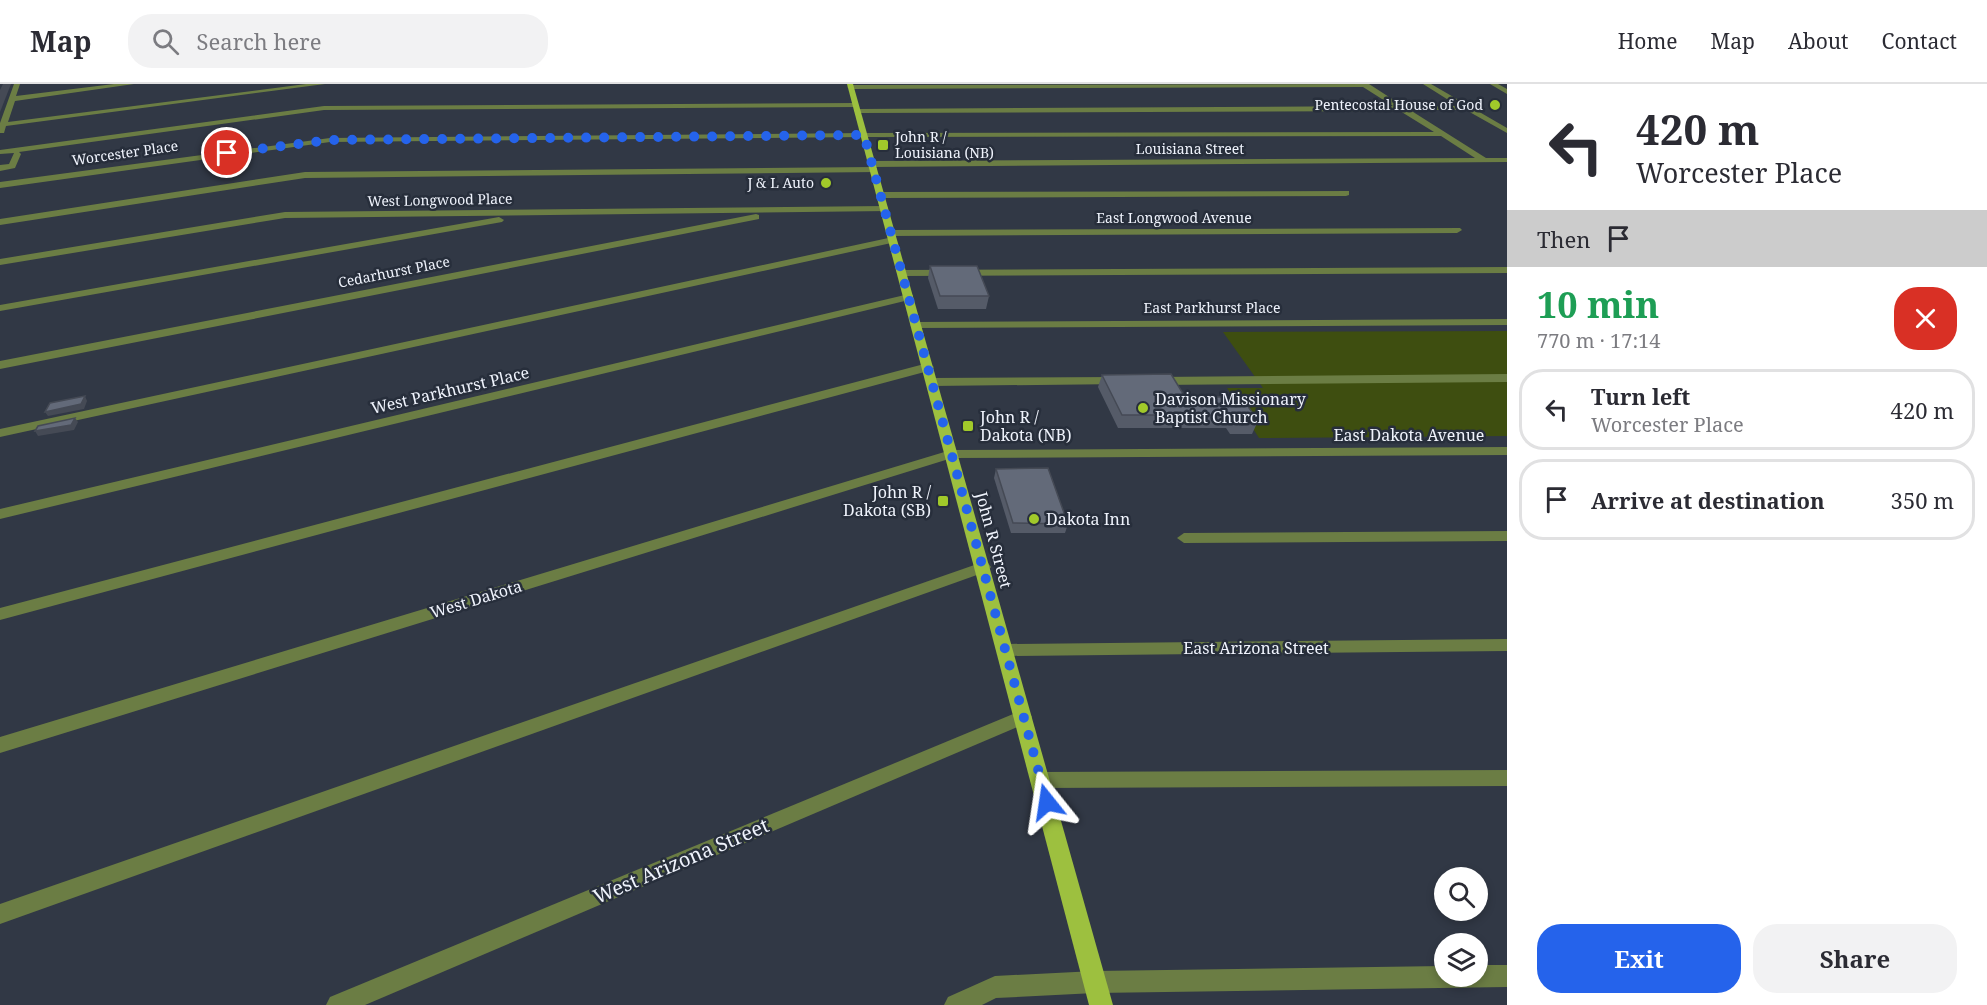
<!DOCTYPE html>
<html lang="en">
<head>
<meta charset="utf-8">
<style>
  :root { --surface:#fff; --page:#f2f2f3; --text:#2b2b33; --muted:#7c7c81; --line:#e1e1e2; --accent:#2563eb }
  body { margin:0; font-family:"Noto Serif",serif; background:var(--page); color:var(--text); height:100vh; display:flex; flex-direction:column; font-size:22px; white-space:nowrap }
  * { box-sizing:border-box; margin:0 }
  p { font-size:20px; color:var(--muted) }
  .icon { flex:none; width:33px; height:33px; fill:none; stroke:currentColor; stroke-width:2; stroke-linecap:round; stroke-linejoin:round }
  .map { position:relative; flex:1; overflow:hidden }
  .drawer { display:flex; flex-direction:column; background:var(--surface); width:480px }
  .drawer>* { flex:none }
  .top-card { background:#fff; color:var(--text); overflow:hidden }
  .tools { position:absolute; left:1434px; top:783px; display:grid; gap:12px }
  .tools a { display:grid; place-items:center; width:54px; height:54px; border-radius:50%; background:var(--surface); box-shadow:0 3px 9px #0003; font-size:30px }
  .pin { position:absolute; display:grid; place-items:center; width:51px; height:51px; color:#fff; margin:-26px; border:3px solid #fff; border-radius:50%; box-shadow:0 2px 6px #0007 }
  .me { position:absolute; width:66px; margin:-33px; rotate:345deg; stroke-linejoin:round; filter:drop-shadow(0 0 4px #0008) }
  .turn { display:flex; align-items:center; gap:21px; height:126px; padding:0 30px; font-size:27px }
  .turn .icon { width:78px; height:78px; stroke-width:2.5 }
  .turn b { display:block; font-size:42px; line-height:51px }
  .then { display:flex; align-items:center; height:57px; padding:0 30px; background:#0003; gap:12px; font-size:22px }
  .round { display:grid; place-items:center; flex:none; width:63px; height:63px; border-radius:24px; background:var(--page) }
  .overview { display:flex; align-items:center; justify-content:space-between; height:102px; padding:0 30px }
  h1 { font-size:36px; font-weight:700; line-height:45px; color:#1e9e55 }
  .primary-button { display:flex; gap:12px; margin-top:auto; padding:12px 30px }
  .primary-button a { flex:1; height:69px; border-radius:24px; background:var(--accent); color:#fff; font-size:24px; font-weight:700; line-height:69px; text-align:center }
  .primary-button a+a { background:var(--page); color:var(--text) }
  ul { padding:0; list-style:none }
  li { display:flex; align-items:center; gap:18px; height:81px; margin:0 12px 9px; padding:0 18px; border:3px solid var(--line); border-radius:24px }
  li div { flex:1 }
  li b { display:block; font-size:22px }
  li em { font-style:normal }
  header { display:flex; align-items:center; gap:36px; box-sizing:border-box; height:84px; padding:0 30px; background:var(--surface); border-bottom:2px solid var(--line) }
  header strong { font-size:28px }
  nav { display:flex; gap:33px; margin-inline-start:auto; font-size:21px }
  .search { width:420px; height:54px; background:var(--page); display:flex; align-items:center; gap:15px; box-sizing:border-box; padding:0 21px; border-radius:24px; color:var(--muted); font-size:22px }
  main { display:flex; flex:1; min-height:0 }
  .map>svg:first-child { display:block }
</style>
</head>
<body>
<header>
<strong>Map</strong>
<div class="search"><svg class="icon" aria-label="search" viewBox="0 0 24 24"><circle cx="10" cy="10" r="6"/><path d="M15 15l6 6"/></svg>Search here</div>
<nav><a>Home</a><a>Map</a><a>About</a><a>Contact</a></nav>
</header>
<main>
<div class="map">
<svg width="1507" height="921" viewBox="0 0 1507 921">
  <rect width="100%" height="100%" fill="#313845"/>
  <path fill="#3e4e10" d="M1507,247V352L1259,354L1227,304H1263L1223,248Z"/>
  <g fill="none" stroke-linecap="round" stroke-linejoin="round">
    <g fill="#6b7d44" fill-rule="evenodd">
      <path d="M14,0H20L16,12L114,0H134L15,17L8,38L306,0H325L6,42L4,49H0V39Z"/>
      <path d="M1369,0L1403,22H1458L1423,0H1431L1507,44V49L1466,26H1410L1486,74H1507V78L873,83L869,80L873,77L1475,74L1441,52L864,53L330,58L0,104V98L330,54L864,49L1434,48L1400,27L858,29L854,27L858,25L1393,22L1363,3L851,5L847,3L851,1Z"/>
      <path d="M1490,0H1498L1507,5V10Z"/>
      <path d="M856,19L859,23L324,26L19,68L21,70L15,84L0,87V81L9,80L14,69L0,70V66L324,22Z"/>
      <path d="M874,83L877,84V88L305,94L0,141V135L305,88Z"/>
      <path d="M1349,107V111L1346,112L881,114L877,111L881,108Z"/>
      <path d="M885,122L888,123V127L285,134L0,181V175L285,128Z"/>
      <path d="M756,130L759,131V135L0,285V277Z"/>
      <path d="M499,133L504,136L502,138L0,227V221Z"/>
      <path d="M1460,144L1462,146L1457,149L891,152L886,149L891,146Z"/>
      <path d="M893,153L896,154V158L0,353V345Z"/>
      <path d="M1507,183V189L902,192L897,189L902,186Z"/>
      <path d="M909,210L913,211V215L0,435V425Z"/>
      <path d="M1507,235V241L916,244L910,241L916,238Z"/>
      <path d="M928,279L934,283L932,286L0,536V524Z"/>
      <path d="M1507,290V298L1156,301L1150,297L1156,293Z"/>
      <path d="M1120,293L1124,294V300L932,302L926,298L932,294Z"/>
      <path d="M1507,363V371L952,374L0,669V653L951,366Z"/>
      <path d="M1507,447V457L1184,459L1177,454L1184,449Z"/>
      <path d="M983,478L988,479L991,483L988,487L0,840V820Z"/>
      <path d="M1507,555V567L1005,572L999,571L997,566L999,561L1005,560Z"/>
      <path d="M1023,626L1029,628L1032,633L1029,638L365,921H326L330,913Z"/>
      <path d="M1507,686V702L1040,704L1033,702L1030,696L1033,690L1040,688Z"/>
      <path d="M1478,881H1507V903L1095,909L996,914L982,921H944L948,913L995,892L1095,887L1444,882V892H1478Z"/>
    </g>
    <path fill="#9dc03f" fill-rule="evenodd" d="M847,0H853L1113,921H1089Z"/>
  </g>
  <g fill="#555b68">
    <path d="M930,182L989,212L986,225H938L928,194Z"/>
    <path d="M1102,291L1185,313L1234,316L1258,337L1252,350H1230L1226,344H1118L1098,303Z"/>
    <path d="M996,385L1068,440L1065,449H1011L994,394Z"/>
  </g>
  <g fill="#454a55">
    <path d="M3,0H11L0,28V6Z"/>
    <path d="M85,312L87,317L84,325L48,332L45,328Z"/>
    <path d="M75,334L78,338L74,346L38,352L35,347Z"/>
  </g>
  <g fill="#636a79" stroke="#454a55" stroke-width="1.5">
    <path d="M930,182H977L989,212H940Z"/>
    <path d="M1171,290L1185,313H1232L1234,316L1243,315L1258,337H1235L1231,331H1122L1102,291Z"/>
    <path d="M85,312L81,320L45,328L50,319Z"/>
    <path d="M75,334L71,341L35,347L38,342Z"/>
    <path d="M1048,384L1068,440L1013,439L996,385Z"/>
  </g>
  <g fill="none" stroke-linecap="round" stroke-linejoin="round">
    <path stroke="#2563eb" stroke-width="10" stroke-dasharray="0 18" d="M227,69L330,56L864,51L1047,718"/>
  </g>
  <g fill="#a1c92a" stroke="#272e3b" stroke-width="2">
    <circle cx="1495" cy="21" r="6"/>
    <rect x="877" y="55" width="12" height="12" rx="3"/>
    <circle cx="826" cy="99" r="6"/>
    <circle cx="1143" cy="324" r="6"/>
    <rect x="962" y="336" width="12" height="12" rx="3"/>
    <rect x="937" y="411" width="12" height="12" rx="3"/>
    <circle cx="1034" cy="435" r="6"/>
  </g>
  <g text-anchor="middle" stroke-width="5" stroke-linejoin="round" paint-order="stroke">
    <g font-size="14" fill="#eff3fc" stroke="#272e3b" text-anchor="end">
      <text x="1483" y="26">Pentecostal House of God</text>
      <text x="895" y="58" text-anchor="start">John R /<tspan x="895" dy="16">Louisiana (NB)</tspan></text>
      <text x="814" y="104">J &amp; L Auto</text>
    </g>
    <g font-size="14" fill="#eff3fc" stroke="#272e3b">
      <text x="1190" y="70">Louisiana Street</text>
      <text transform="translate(125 69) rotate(-8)" y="5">Worcester Place</text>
      <text transform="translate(440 116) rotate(-1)" y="5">West Longwood Place</text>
      <text x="1174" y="139">East Longwood Avenue</text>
      <text transform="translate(394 188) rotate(-11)" y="5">Cedarhurst Place</text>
      <text x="1212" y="229">East Parkhurst Place</text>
    </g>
    <g font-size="16" fill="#eff3fc" stroke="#272e3b">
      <text transform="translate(450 306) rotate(-13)" y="6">West Parkhurst Place</text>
      <text x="1409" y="357">East Dakota Avenue</text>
      <text transform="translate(994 456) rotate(75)" y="6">John R Street</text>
      <text transform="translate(476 515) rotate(-17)" y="6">West Dakota</text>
      <text x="1256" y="570">East Arizona Street</text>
    </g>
    <g font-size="16" fill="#eff3fc" stroke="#272e3b" text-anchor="start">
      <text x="1155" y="321">Davison Missionary<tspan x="1155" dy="18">Baptist Church</tspan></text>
      <text x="980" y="339">John R /<tspan x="980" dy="18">Dakota (NB)</tspan></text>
      <text x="931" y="414" text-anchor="end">John R /<tspan x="931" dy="18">Dakota (SB)</tspan></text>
      <text x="1046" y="441">Dakota Inn</text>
    </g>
    <g font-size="20" fill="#eff3fc" stroke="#272e3b">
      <text transform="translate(681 777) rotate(-23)" y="7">West Arizona Street</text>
    </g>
  </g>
</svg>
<div class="tools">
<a><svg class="icon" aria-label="search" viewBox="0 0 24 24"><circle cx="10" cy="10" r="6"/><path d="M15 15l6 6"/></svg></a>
<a><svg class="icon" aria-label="layers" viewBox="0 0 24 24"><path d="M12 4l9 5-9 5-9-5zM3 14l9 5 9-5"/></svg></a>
</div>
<div class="pin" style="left:227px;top:69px;background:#d93025"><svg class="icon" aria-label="arrive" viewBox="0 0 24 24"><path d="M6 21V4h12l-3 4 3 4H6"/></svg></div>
<svg class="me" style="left:1047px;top:718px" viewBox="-20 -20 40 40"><path d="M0-17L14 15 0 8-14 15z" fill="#2563eb" stroke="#fff" stroke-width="4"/></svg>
</div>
<section class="drawer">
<div class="top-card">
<div class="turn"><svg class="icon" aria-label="left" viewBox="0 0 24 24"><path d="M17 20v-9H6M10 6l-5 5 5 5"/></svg><div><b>420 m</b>Worcester Place</div></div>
<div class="then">Then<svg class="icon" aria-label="arrive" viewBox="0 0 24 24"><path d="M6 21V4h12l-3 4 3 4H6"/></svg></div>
</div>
<div class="overview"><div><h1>10 min</h1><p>770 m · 17:14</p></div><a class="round" style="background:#d93025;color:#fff"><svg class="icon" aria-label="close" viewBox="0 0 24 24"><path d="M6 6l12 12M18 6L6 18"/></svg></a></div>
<ul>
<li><svg class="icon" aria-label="left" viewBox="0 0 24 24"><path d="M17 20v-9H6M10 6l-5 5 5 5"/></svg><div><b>Turn left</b><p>Worcester Place</p></div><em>420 m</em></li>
<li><svg class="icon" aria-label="arrive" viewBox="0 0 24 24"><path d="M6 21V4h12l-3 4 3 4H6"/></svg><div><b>Arrive at destination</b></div><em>350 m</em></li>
</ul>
<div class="primary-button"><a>Exit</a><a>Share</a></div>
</section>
</main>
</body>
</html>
